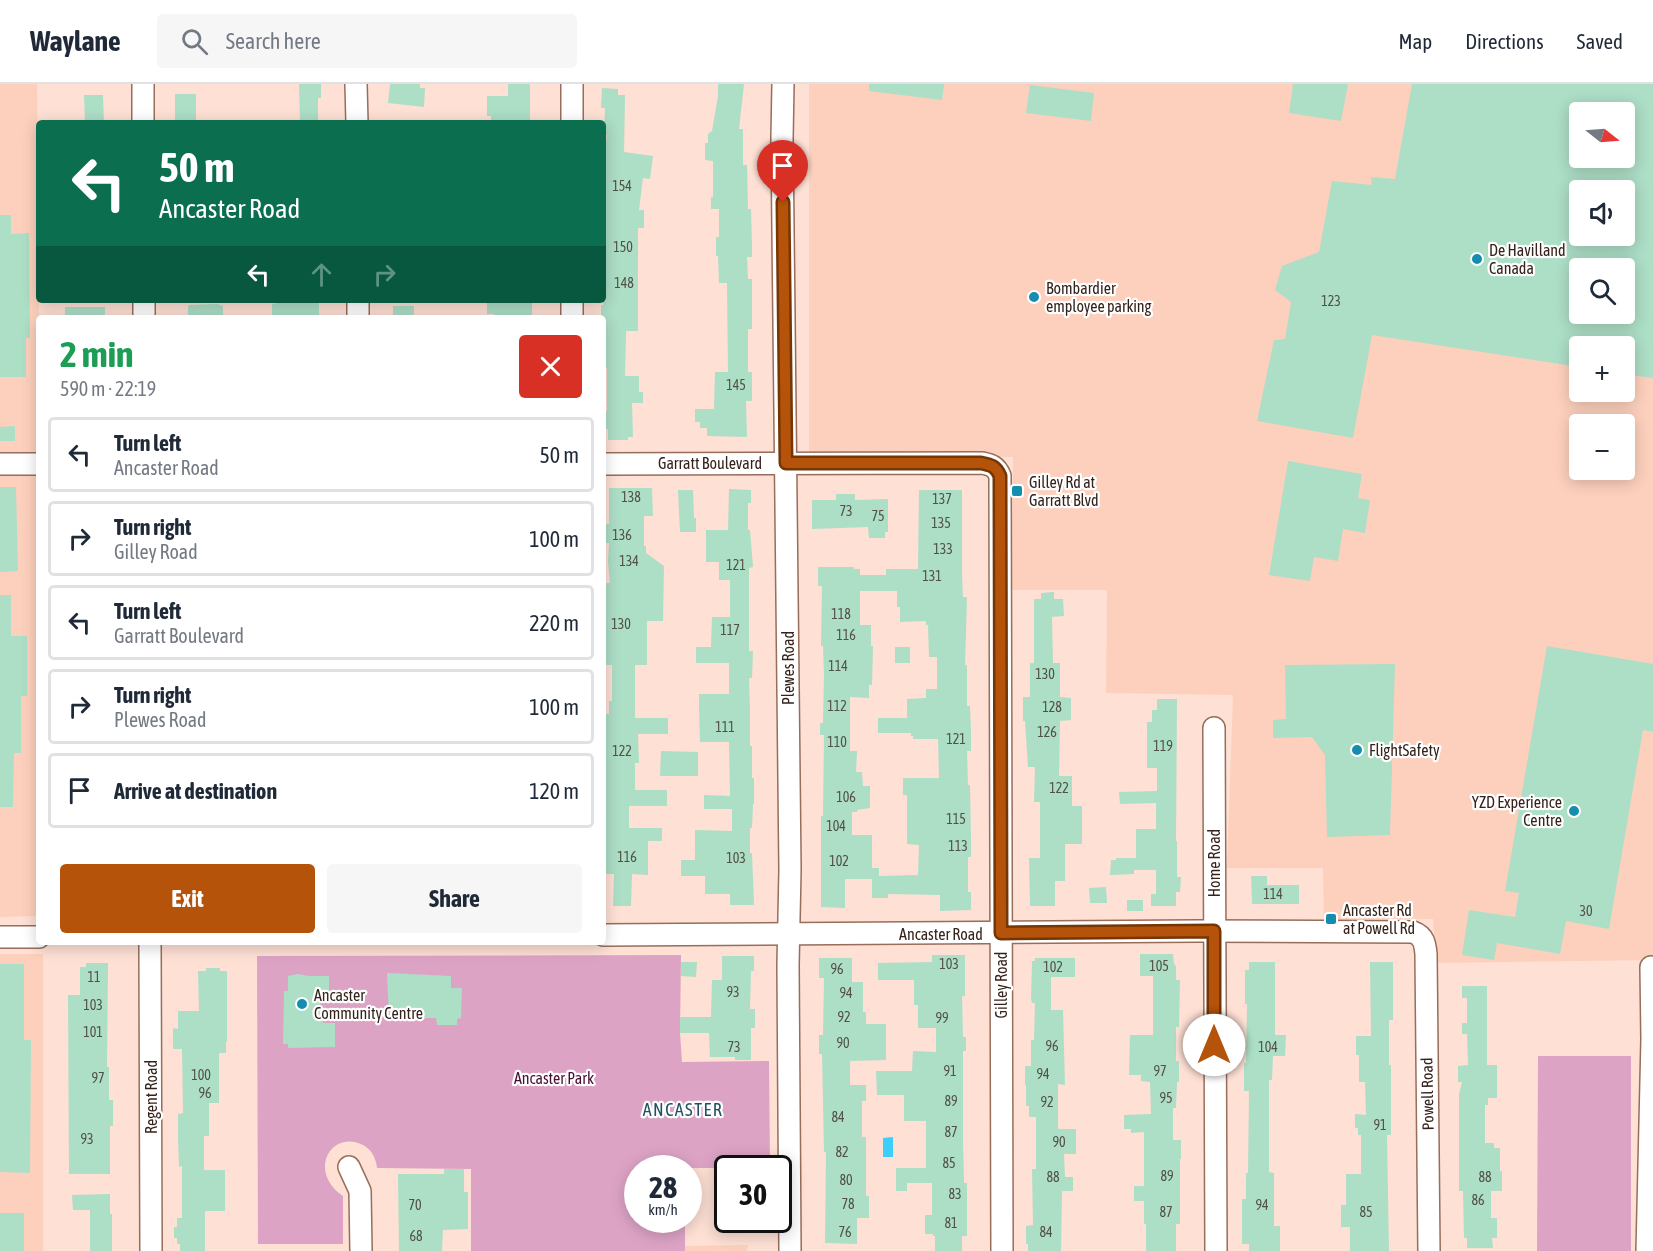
<!DOCTYPE html>
<html lang="en">
<head>
<meta charset="utf-8">
<style>
  :root { --surface:#fff; --page:#f6f6f7; --text:#1f2937; --muted:#747a83; --line:#e0e1e3; --accent:#b45309 }
  body { margin:0; font-family:"Asap Condensed",sans-serif; background:var(--page); color:var(--text); height:100vh; display:flex; flex-direction:column; font-size:22px; white-space:nowrap }
  * { box-sizing:border-box; margin:0 }
  p { font-size:20px; color:var(--muted) }
  .icon { flex:none; width:33px; height:33px; fill:none; stroke:currentColor; stroke-width:2; stroke-linecap:round; stroke-linejoin:round }
  .map { position:relative; flex:1; overflow:hidden }
  .drawer { position:absolute; left:36px; top:231px; width:570px; height:630px; display:flex; flex-direction:column; background:var(--surface); border-radius:6px; box-shadow:0 3px 15px #0003 }
  .drawer>* { flex:none }
  .top-card { position:absolute; left:36px; top:36px; width:570px; height:183px; border-radius:6px; box-shadow:0 3px 15px #0003; background:#0b6e4f; color:#fff; overflow:hidden }
  .needle { width:39px; rotate:107deg }
  .tools { position:absolute; left:1569px; top:18px; display:grid; gap:12px }
  .tools a { display:grid; place-items:center; width:66px; height:66px; border-radius:6px; background:var(--surface); box-shadow:0 3px 15px #0003; font-size:30px }
  .speed { position:absolute; left:624px; top:1071px; display:flex; gap:12px; font-size:30px; font-weight:700; text-align:center }
  .speed>* { display:grid; place-content:center; width:78px; height:78px; border-radius:50%; background:var(--surface); box-shadow:0 3px 15px #0003; line-height:1 }
  .speed small { font-size:15px; font-weight:400 }
  .speed .limit { border:3px solid #111; border-radius:9px; background:#fff; color:#111 }
  .pin { position:absolute; display:grid; place-items:center; width:51px; height:51px; color:#fff; margin:-62px -26px; border-radius:50% 50% 50% 0; rotate:-45deg; box-shadow:0 0 6px #0007 }
  .pin .icon { rotate:45deg }
  .me { position:absolute; width:66px; margin:-33px; rotate:0deg; stroke-linejoin:round; filter:drop-shadow(0 0 4px #0008) }
  .turn { display:flex; align-items:center; gap:21px; height:126px; padding:0 24px; font-size:27px }
  .turn .icon { width:78px; height:78px; stroke-width:2.5 }
  .turn b { display:block; font-size:42px; line-height:51px }
  .lanes { display:flex; align-items:center; height:57px; padding:0 24px; background:#0003; justify-content:center; gap:30px; direction:ltr }
  .lanes .off { opacity:.35 }
  .round { display:grid; place-items:center; flex:none; width:63px; height:63px; border-radius:6px; background:var(--page) }
  .headline { display:flex; align-items:center; justify-content:space-between; height:102px; padding:0 24px }
  h1 { font-size:36px; font-weight:700; line-height:45px; color:#1e9e55 }
  .cta { display:flex; gap:12px; margin-top:auto; padding:12px 24px }
  .cta a { flex:1; height:69px; border-radius:6px; background:var(--accent); color:#fff; font-size:24px; font-weight:700; line-height:69px; text-align:center }
  .cta a+a { background:var(--page); color:var(--text) }
  ul { padding:0; list-style:none }
  li { display:flex; align-items:center; gap:18px; height:75px; margin:0 12px 9px; padding:0 12px; border:3px solid var(--line); border-radius:6px }
  li div { flex:1 }
  li b { display:block; font-size:22px }
  li em { font-style:normal }
  header { display:flex; align-items:center; gap:36px; box-sizing:border-box; height:84px; padding:0 30px; background:var(--surface); border-bottom:2px solid var(--line) }
  header strong { font-size:28px }
  nav { display:flex; gap:33px; margin-inline-start:auto; font-size:21px }
  .search { width:420px; height:54px; background:var(--page); display:flex; align-items:center; gap:15px; box-sizing:border-box; padding:0 21px; border-radius:6px; color:var(--muted); font-size:22px }
  .map>svg:first-child { display:block }
</style>
</head>
<body>
<header>
<strong>Waylane</strong>
<div class="search"><svg class="icon" aria-label="search" viewBox="0 0 24 24"><circle cx="10" cy="10" r="6"/><path d="M15 15l6 6"/></svg>Search here</div>
<nav><a>Map</a><a>Directions</a><a>Saved</a></nav>
</header>
<div class="map">
<svg width="1653" height="1167" viewBox="0 0 1653 1167">
  <rect width="100%" height="100%" fill="#fee0d4"/>
  <g fill="#fdd0bd" fill-rule="evenodd">
    <path d="M0,0H37L39,236V832L0,833Z"/>
    <path d="M809,0H1653V876L1436,879L1433,835L1324,836L1323,784H1227L1233,611L1106,609L1107,506H1011L1013,373L809,371ZM1580,28H1624V74H1580ZM1580,106H1624V152H1580ZM1580,184H1624V230H1580ZM1580,262H1624V308H1580ZM1580,340H1624V386H1580Z"/>
    <rect x="0" y="870" width="43" height="297"/>
    <path d="M748,1161L747,1167H685V1162Z"/>
  </g>
  <g fill="#dda3c5">
    <path d="M681,871L680,949L682,978L769,977L770,1084H638V1136H685V1167H471V1085L377,1084C376,1074 372,1066 363,1061C331,1045 307,1088 343,1112V1160H258L257,872Z"/>
    <path d="M1538,972H1631V1167H1537Z"/>
  </g>
  <path fill="#3ccffc" d="M893,1053V1073H883V1054Z"/>
  <g fill="#addec6" fill-rule="evenodd">
    <path d="M299,0H321V14H318V39H300Z"/>
    <path d="M390,0H420V4H425L424,23L388,19Z"/>
    <path d="M508,0H530V39H491V32H487V12H508Z"/>
    <path d="M718,0H744L739,45H743V81H747L748,125H751L752,161V173H747L748,195H752V245H748V288H752V317H746L747,353L707,352V344H700V338H695V325H714L715,288H728L727,199H719L718,172H716V153H719V125H711V113H713V77L705,76V59H708V50L712,47L718,12Z"/>
    <path d="M869,0H944L942,16L869,7Z"/>
    <path d="M1293,0H1348L1341,37L1289,29Z"/>
    <path d="M1412,0H1653V294L1624,290V262H1580V283L1372,251L1353,354L1257,337L1274,256L1285,255L1291,218L1275,206L1282,182L1319,168L1332,97L1372,101L1371,93L1395,95ZM1580,28H1624V74H1580ZM1580,106H1624V152H1580ZM1580,184H1624V230H1580Z"/>
    <path d="M1030,1L1094,9L1091,37L1026,29Z"/>
    <path d="M602,4L618,5V11H625L624,68L653,72L650,95L643,94L639,126H644V144H638V247H626L625,292H639V308H643V319H632L633,353H628V356H608V345H603V327H607V284H605V273H603V234H601V221H603V150H605V110H603V82L607,51L604,50L605,24H601Z"/>
    <rect x="175" y="10" width="21" height="29"/>
    <path d="M84,11H103L104,38H85Z"/>
    <path d="M0,131H11V150L29,149L30,254H26V293H0Z"/>
    <path d="M487,216H532V234H494V230H487Z"/>
    <path d="M278,219H319V234H272V220Z"/>
    <path d="M217,220L223,222V234H188V222L189,221Z"/>
    <rect x="393" y="222" width="21" height="12"/>
    <rect x="65" y="223" width="40" height="11"/>
    <path d="M15,342V357H0V343Z"/>
    <path d="M1288,377L1362,390L1358,414L1370,416L1365,449L1343,445L1338,477L1314,473L1310,497L1269,491Z"/>
    <path d="M0,403H16L18,487L0,488Z"/>
    <path d="M609,404H652L653,432H644V462H646V469L664,482L663,537H647V581H635V634H668V650H638L639,679H635V706H667V722H629V744H662V757H648V791L632,790L631,822H613L614,790H606L605,630H609V617H612V581H604V499H610L608,478L609,459H605V440H609Z"/>
    <path d="M729,405L751,406V419H748V446H750L753,483L749,484V567H753L752,594H749L750,629V662H752V694H754V720H753L752,744H750V769H752L754,821H730V810H705V792H681V776H695V746L732,747V725H704V711L730,712L729,658H700L699,622V610H729V579H696V563H711L712,533H730V496H719V478H706V446H728Z"/>
    <path d="M678,406H693L694,434H696V448H680Z"/>
    <path d="M919,406H962V491L963,513H967L965,581H967V622H970L971,648V667H967L968,701H970L971,754V773H968V808H971V826L940,827V811L888,810V814H872V795H845V824L821,823V732H823L824,651H820V639H823L824,591L823,562H821L822,502H818V483H854V485H860V491H886V485H918ZM860,507H897V523H900V538L926,537V541H928L929,573H937V605H926V614L907,615V634H878V649H911V652H913V655H938L939,694H903V711H907V760L919,761L918,791L879,792V784H872V751H852V728H857V726L870,724V702H863L862,688H856L857,667H850V613L869,614V601H872L873,562H871V541H860Z"/>
    <path d="M836,410H855V416L888,415V448H885V454H869L868,443L812,445V416H836Z"/>
    <path d="M1054,508V515H1063L1064,532L1052,533L1053,579H1060V613L1071,614V636L1060,637L1059,692H1072V722H1082V760H1065V797H1055V822H1030L1029,774H1040V718H1034L1035,683H1028L1025,637H1023V613H1030V579H1034V515H1041V509Z"/>
    <path d="M0,511H11V552H27V612H21V669H14L13,723H0Z"/>
    <path d="M1547,562L1653,580V648L1643,646L1609,845L1566,837L1560,870L1497,859L1494,876L1462,871L1469,826L1515,833L1519,809L1505,807Z"/>
    <rect x="895" y="563" width="15" height="16"/>
    <path d="M1395,580L1390,751L1327,753L1325,671L1312,653L1273,654V636L1286,635L1285,581Z"/>
    <path d="M1157,615H1177L1176,757H1177V793H1181L1180,808H1176V822H1151V810H1156V786H1134V790L1110,791L1111,776H1116V774H1136V745H1156V719L1120,720L1119,708L1157,707V684H1147V638H1152V626H1157Z"/>
    <path d="M661,667L698,668V692H660Z"/>
    <path d="M1251,792H1267V801H1299V820H1252Z"/>
    <path d="M1106,803L1107,819H1090L1089,804Z"/>
    <rect x="1127" y="816" width="16" height="11"/>
    <path d="M1140,870H1173L1174,880L1176,882V896H1180L1179,943H1176V977H1179V998H1177L1176,1024H1173V1056H1181V1075H1180V1140H1176V1167H1146V1140H1144V1117H1134V1102H1144V1048L1131,1049V1045H1124V1031L1151,1030L1150,998L1141,997V991H1129L1130,951H1153V892H1140Z"/>
    <path d="M932,871H965V912H962L963,953H966V967H963V1057L964,1099H967V1152H962V1167H935V1152H933V1150H925V1131H932V1099H907V1107H896V1084H926V1037H904V1011H877L876,987H912L913,967L936,968V944H918V921H914V896H878V879L932,878Z"/>
    <path d="M722,872H754V887H751L750,925H755V944H751V976H735V973H710L709,949H680V933H711L712,896H722Z"/>
    <path d="M819,874H852V898H863V928H866V940H886V976L850,977V1001H866V1017H862V1053H866V1112H869V1134H857V1160L825,1159L826,1068H824L822,970H819V951H823L824,894H819Z"/>
    <path d="M1035,874H1075V893H1051V926H1063L1065,1001L1058,1000V1044L1059,1045H1076V1070H1064L1065,1093H1073V1107H1062L1061,1167H1028V1160H1026V1142L1033,1141L1032,1085H1036V1033H1029V1022H1026V1001H1025V982H1031V956H1034L1035,919H1032L1031,914L1032,877H1035Z"/>
    <path d="M681,878H697L696,893L681,892Z"/>
    <path d="M1249,878H1275V951H1286L1285,972H1273L1272,996H1269V1088L1274,1089V1142H1280V1167H1249V1160H1242V1115H1246V1089H1248L1249,1007H1244V979H1246L1247,920H1245V886H1249Z"/>
    <path d="M1370,878H1393V936H1389V981H1391V1051H1387L1389,1167H1350V1143H1341V1121H1346V1090H1361V1051H1358V1044H1355V1030L1366,1031L1365,998H1359V971H1356V952H1371Z"/>
    <path d="M86,879H108L107,983H109V1016H113V1042H110V1090H69L68,911H80V883H86Z"/>
    <path d="M0,880H24V956H31L30,1089L0,1088Z"/>
    <path d="M206,884H220V887H227V958L226,957V969H219V1019H209V1052H204V1086H225V1127H205V1167H180V1160H177V1154H174V1143H177V1134H182V1082L179,1083L178,1054V1030L183,1029L182,965H173V944L178,945V927H199L198,887H206Z"/>
    <path d="M387,889L451,892V904H462L461,934L457,935V941H437L436,934H389Z"/>
    <path d="M298,890L309,892H329V908H320V933L323,934V939H335V963L288,964V960H283L284,907H288V892Z"/>
    <path d="M1462,902H1487V981H1497V1014H1488V1021H1485V1059H1494V1064H1500V1087H1502V1107H1491V1134H1497V1154H1492L1493,1164H1467V1154H1464L1463,1107H1459V1010L1462,998H1458V982L1468,981L1467,950H1462V939H1467V914H1462Z"/>
    <path d="M444,1085H464V1108H468V1145L443,1146L442,1167H399L398,1090H444Z"/>
    <path d="M110,1110V1130H112V1167H90V1126H73L72,1111Z"/>
    <rect x="0" y="1129" width="24" height="38"/>
  </g>
  <g fill="none" stroke-linecap="round" stroke-linejoin="round">
    <g stroke="#976d5b" stroke-width="24">
      <g id="minor">
        <path d="M143,0V39"/>
        <path d="M356,0L357,39"/>
        <path d="M572,0V39"/>
        <path d="M783,0L782,54L790,786L788,881L790,1167"/>
        <path d="M144,216V234"/>
        <path d="M358,216V234"/>
        <path d="M572,216V234"/>
        <path d="M0,380H39"/>
        <path d="M603,380L982,379C991,381 996,382 1000,392L1002,1167"/>
        <path d="M1214,644L1216,1167"/>
        <path d="M603,851L1198,847L1413,848C1424,852 1425,860 1426,870L1429,1167"/>
        <path d="M0,853H39"/>
        <path d="M150,858L151,1167"/>
        <path d="M349,1083L360,1107L361,1167"/>
        <path d="M1647,1167L1652,955L1651,883"/>
      </g>
    </g>
    <use href="#minor" stroke="#fff" stroke-width="21"/>
  </g>
  <g fill="none" stroke-linecap="round" stroke-linejoin="round">
    <g stroke="#753606" stroke-width="15">
      <path id="route" d="M783,118L786,379H981C991,381 996,382 1000,392L1001,849L1214,847V961"/>
    </g>
    <use href="#route" stroke="#b45309" stroke-width="10"/>
  </g>
  <g fill="#148daf" stroke="#fff" stroke-width="2">
    <circle cx="1477" cy="175" r="6"/>
    <circle cx="1034" cy="213" r="6"/>
    <rect x="1011" y="401" width="12" height="12" rx="3"/>
    <circle cx="1357" cy="666" r="6"/>
    <circle cx="1574" cy="727" r="6"/>
    <rect x="1325" y="829" width="12" height="12" rx="3"/>
    <circle cx="302" cy="920" r="6"/>
  </g>
  <g text-anchor="middle" stroke-width="4.5" stroke-linejoin="round" paint-order="stroke">
    <g font-size="14" fill="#525146">
      <text x="622" y="107">154</text>
      <text x="623" y="168">150</text>
      <text x="624" y="204">148</text>
      <text x="1331" y="222">123</text>
      <text x="736" y="306">145</text>
      <text x="631" y="418">138</text>
      <text x="942" y="420">137</text>
      <text x="846" y="432">73</text>
      <text x="878" y="437">75</text>
      <text x="941" y="444">135</text>
      <text x="622" y="456">136</text>
      <text x="943" y="470">133</text>
      <text x="629" y="482">134</text>
      <text x="736" y="486">121</text>
      <text x="932" y="497">131</text>
      <text x="841" y="535">118</text>
      <text x="621" y="545">130</text>
      <text x="730" y="551">117</text>
      <text x="846" y="556">116</text>
      <text x="838" y="587">114</text>
      <text x="1045" y="595">130</text>
      <text x="837" y="627">112</text>
      <text x="1052" y="628">128</text>
      <text x="725" y="648">111</text>
      <text x="1047" y="653">126</text>
      <text x="956" y="660">121</text>
      <text x="837" y="663">110</text>
      <text x="1163" y="667">119</text>
      <text x="622" y="672">122</text>
      <text x="1059" y="709">122</text>
      <text x="846" y="718">106</text>
      <text x="956" y="740">115</text>
      <text x="836" y="747">104</text>
      <text x="958" y="767">113</text>
      <text x="627" y="778">116</text>
      <text x="736" y="779">103</text>
      <text x="839" y="782">102</text>
      <text x="1273" y="815">114</text>
      <text x="1586" y="832">30</text>
      <text x="949" y="885">103</text>
      <text x="1159" y="887">105</text>
      <text x="1053" y="888">102</text>
      <text x="837" y="890">96</text>
      <text x="94" y="898">11</text>
      <text x="733" y="913">93</text>
      <text x="846" y="914">94</text>
      <text x="93" y="926">103</text>
      <text x="844" y="938">92</text>
      <text x="942" y="939">99</text>
      <text x="93" y="953">101</text>
      <text x="843" y="964">90</text>
      <text x="1052" y="967">96</text>
      <text x="734" y="968">73</text>
      <text x="1268" y="968">104</text>
      <text x="950" y="992">91</text>
      <text x="1160" y="992">97</text>
      <text x="1043" y="995">94</text>
      <text x="201" y="996">100</text>
      <text x="98" y="999">97</text>
      <text x="205" y="1014">96</text>
      <text x="1166" y="1019">95</text>
      <text x="951" y="1022">89</text>
      <text x="1047" y="1023">92</text>
      <text x="838" y="1038">84</text>
      <text x="1380" y="1046">91</text>
      <text x="951" y="1053">87</text>
      <text x="87" y="1060">93</text>
      <text x="1059" y="1063">90</text>
      <text x="842" y="1073">82</text>
      <text x="949" y="1084">85</text>
      <text x="1167" y="1097">89</text>
      <text x="1053" y="1098">88</text>
      <text x="1485" y="1098">88</text>
      <text x="846" y="1101">80</text>
      <text x="955" y="1115">83</text>
      <text x="1478" y="1121">86</text>
      <text x="848" y="1125">78</text>
      <text x="415" y="1126">70</text>
      <text x="1262" y="1126">94</text>
      <text x="1166" y="1133">87</text>
      <text x="1366" y="1133">85</text>
      <text x="951" y="1144">81</text>
      <text x="845" y="1153">76</text>
      <text x="1046" y="1153">84</text>
      <text x="416" y="1157">68</text>
    </g>
    <g font-size="16" fill="#34221b" stroke="#fff" text-anchor="start">
      <text x="1489" y="172">De Havilland<tspan x="1489" dy="18">Canada</tspan></text>
      <text x="1046" y="210">Bombardier<tspan x="1046" dy="18">employee parking</tspan></text>
      <text x="1029" y="404">Gilley Rd at<tspan x="1029" dy="18">Garratt Blvd</tspan></text>
      <text x="1369" y="672">FlightSafety</text>
      <text x="1562" y="724" text-anchor="end">YZD Experience<tspan x="1562" dy="18">Centre</tspan></text>
      <text x="1343" y="832">Ancaster Rd<tspan x="1343" dy="18">at Powell Rd</tspan></text>
      <text x="314" y="917">Ancaster<tspan x="314" dy="18">Community Centre</tspan></text>
    </g>
    <g font-size="16" fill="#34221b" stroke="#fff">
      <text x="710" y="385">Garratt Boulevard</text>
      <text transform="translate(788 584) rotate(-90)" y="6">Plewes Road</text>
      <text transform="translate(1214 779) rotate(-90)" y="6">Home Road</text>
      <text x="941" y="856">Ancaster Road</text>
      <text transform="translate(1001 901) rotate(-90)" y="6">Gilley Road</text>
      <text transform="translate(1427 1010) rotate(-91)" y="6">Powell Road</text>
      <text transform="translate(151 1013) rotate(-90)" y="6">Regent Road</text>
    </g>
    <g font-size="16" fill="#480e36" stroke="#fff">
      <text x="554" y="1000">Ancaster Park</text>
    </g>
    <g font-size="18" letter-spacing="1.5" fill="#1f5162" stroke="#fff">
      <text x="683" y="1032">ANCASTER</text>
    </g>
  </g>
</svg>
<div class="tools">
<a><svg class="needle" viewBox="-14 -14 28 28"><path d="M0-13l5 13h-10z" fill="#e53935"/><path d="M0 13l5-13h-10z" fill="#747a83"/></svg></a>
<a><svg class="icon" aria-label="sound" viewBox="0 0 24 24"><path d="M4 9h4l5-4v14l-5-4H4zM17 9q2 3 0 6"/></svg></a>
<a><svg class="icon" aria-label="search" viewBox="0 0 24 24"><circle cx="10" cy="10" r="6"/><path d="M15 15l6 6"/></svg></a>
<a>+</a>
<a>−</a>
</div>
<div class="speed"><div>28<small>km/h</small></div><div class="limit">30</div></div>
<div class="pin" style="left:783px;top:118px;background:#d93025"><svg class="icon" aria-label="arrive" viewBox="0 0 24 24"><path d="M6 21V4h12l-3 4 3 4H6"/></svg></div>
<svg class="me" style="left:1214px;top:961px" viewBox="-20 -20 40 40"><circle r="19" fill="#fff"/><path d="M0-13L10 11 0 6-10 11z" fill="#b45309"/></svg>
<div class="top-card">
<div class="turn"><svg class="icon" aria-label="left" viewBox="0 0 24 24"><path d="M17 20v-9H6M10 6l-5 5 5 5"/></svg><div><b>50 m</b>Ancaster Road</div></div>
<div class="lanes"><svg class="icon" aria-label="left" viewBox="0 0 24 24"><path d="M17 20v-9H6M10 6l-5 5 5 5"/></svg><svg class="icon off" aria-label="ahead" viewBox="0 0 24 24"><path d="M12 20V5M6 11l6-6 6 6"/></svg><svg class="icon off" aria-label="right" viewBox="0 0 24 24"><path d="M7 20v-9h11M14 6l5 5-5 5"/></svg></div>
</div>
<section class="drawer">
<div class="headline"><div><h1>2 min</h1><p>590 m · 22:19</p></div><a class="round" style="background:#d93025;color:#fff"><svg class="icon" aria-label="close" viewBox="0 0 24 24"><path d="M6 6l12 12M18 6L6 18"/></svg></a></div>
<ul>
<li><svg class="icon" aria-label="left" viewBox="0 0 24 24"><path d="M17 20v-9H6M10 6l-5 5 5 5"/></svg><div><b>Turn left</b><p>Ancaster Road</p></div><em>50 m</em></li>
<li><svg class="icon" aria-label="right" viewBox="0 0 24 24"><path d="M7 20v-9h11M14 6l5 5-5 5"/></svg><div><b>Turn right</b><p>Gilley Road</p></div><em>100 m</em></li>
<li><svg class="icon" aria-label="left" viewBox="0 0 24 24"><path d="M17 20v-9H6M10 6l-5 5 5 5"/></svg><div><b>Turn left</b><p>Garratt Boulevard</p></div><em>220 m</em></li>
<li><svg class="icon" aria-label="right" viewBox="0 0 24 24"><path d="M7 20v-9h11M14 6l5 5-5 5"/></svg><div><b>Turn right</b><p>Plewes Road</p></div><em>100 m</em></li>
<li><svg class="icon" aria-label="arrive" viewBox="0 0 24 24"><path d="M6 21V4h12l-3 4 3 4H6"/></svg><div><b>Arrive at destination</b></div><em>120 m</em></li>
</ul>
<div class="cta"><a>Exit</a><a>Share</a></div>
</section>
</div>
</body>
</html>
